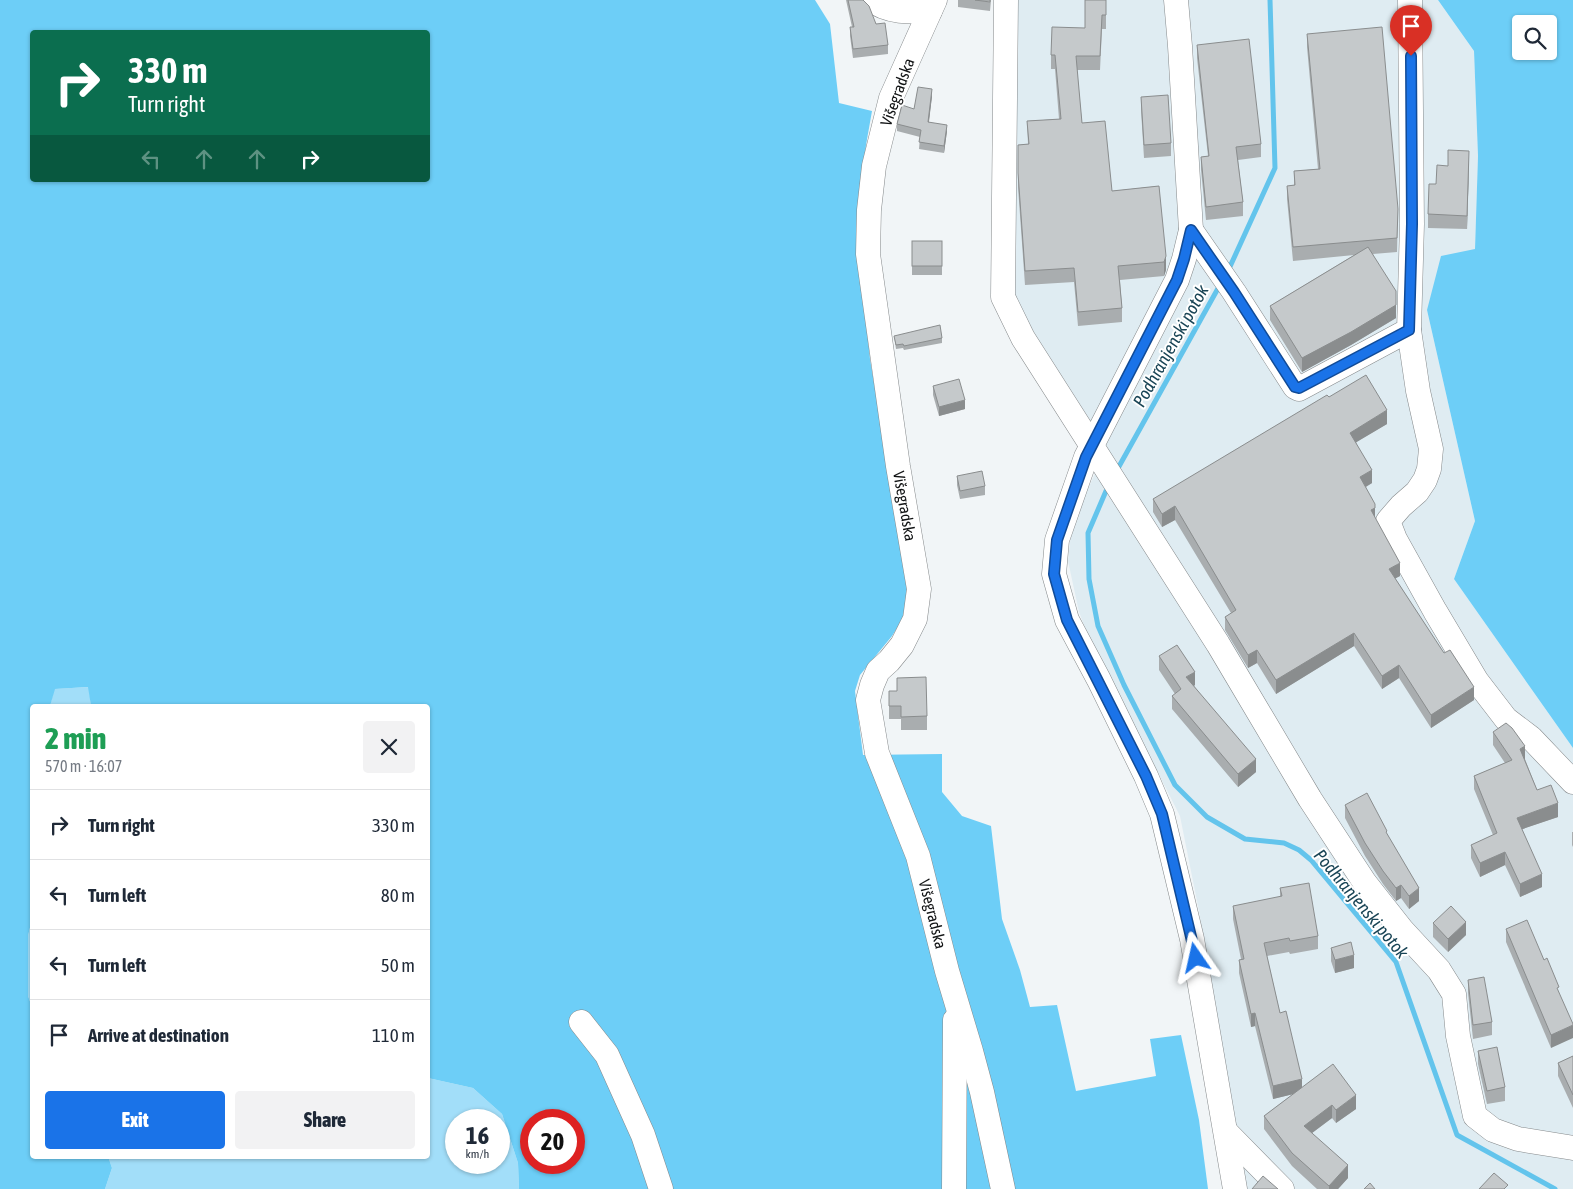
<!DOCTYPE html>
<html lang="en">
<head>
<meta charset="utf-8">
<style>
  :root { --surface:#fff; --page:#f2f2f3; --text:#1f2937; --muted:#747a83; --line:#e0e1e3; --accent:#1a73e8 }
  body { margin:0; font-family:"Asap Condensed",sans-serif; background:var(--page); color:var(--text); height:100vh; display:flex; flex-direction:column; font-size:19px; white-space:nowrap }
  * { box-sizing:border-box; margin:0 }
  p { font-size:16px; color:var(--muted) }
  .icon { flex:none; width:28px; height:28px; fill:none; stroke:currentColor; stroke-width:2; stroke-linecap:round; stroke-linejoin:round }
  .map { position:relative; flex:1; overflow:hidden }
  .details { position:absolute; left:30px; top:704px; width:400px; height:455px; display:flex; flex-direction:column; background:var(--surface); border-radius:5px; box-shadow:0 1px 4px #0004 }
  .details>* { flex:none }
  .top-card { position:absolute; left:30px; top:30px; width:400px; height:152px; border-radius:5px; box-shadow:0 1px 4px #0004; background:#0b6e4f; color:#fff; overflow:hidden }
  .tools { position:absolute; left:1512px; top:15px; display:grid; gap:10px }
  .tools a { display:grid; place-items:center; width:45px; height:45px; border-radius:5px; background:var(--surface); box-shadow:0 1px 4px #0004; font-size:25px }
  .speed { position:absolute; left:445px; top:1109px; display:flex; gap:10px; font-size:25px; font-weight:700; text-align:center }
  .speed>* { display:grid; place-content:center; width:65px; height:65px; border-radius:50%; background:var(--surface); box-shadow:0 1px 4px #0004; line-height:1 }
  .speed small { font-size:12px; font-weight:400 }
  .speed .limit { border:8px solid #d22; background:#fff; color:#111 }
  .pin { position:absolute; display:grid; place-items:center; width:42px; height:42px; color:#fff; margin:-51px -21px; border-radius:50% 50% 50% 0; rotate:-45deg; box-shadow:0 0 5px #0007 }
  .pin .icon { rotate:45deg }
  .me { position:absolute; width:55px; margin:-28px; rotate:349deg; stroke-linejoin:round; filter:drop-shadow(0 0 4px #0008) }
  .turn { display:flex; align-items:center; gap:18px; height:105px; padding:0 15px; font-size:22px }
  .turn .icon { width:65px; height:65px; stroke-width:2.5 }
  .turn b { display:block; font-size:35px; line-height:42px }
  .lanes { display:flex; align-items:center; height:48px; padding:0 15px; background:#0003; justify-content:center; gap:25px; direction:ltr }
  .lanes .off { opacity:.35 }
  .round { display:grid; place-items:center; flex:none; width:52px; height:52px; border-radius:5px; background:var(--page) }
  .headline { display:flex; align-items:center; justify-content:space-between; height:85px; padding:0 15px }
  h1 { font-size:30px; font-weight:800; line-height:38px; color:#1e9e55 }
  .action { display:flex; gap:10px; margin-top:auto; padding:10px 15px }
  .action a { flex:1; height:58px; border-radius:5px; background:var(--accent); color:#fff; font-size:20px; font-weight:800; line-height:58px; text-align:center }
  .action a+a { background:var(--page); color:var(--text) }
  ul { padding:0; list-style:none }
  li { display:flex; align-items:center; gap:15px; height:70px; padding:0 15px; border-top:1px solid var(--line) }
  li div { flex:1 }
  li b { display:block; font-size:19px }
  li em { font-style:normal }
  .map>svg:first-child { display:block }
</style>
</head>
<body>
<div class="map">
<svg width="1573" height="1189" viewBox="0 0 1573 1189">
  <rect width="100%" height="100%" fill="#f1f5f7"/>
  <path fill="#dfecf2" d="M1016,0H1438L1474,51L1478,156L1475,249L1427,310L1475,521L1454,579L1573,748V1189H1240L1199,911L1180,816L1088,635L1079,612L1068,561L1072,524L1107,447L1010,295Z"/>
  <g fill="#a2def9" fill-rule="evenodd">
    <path d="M89,687L91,706H50L54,689Z"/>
    <path d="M32,919V1007L28,996V936Z"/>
    <path d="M428,1078L473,1088L502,1114L518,1163L519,1189H105L112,1168L108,1156H428ZM456,1120H499V1162H456Z"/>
  </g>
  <g fill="#6dcef7" fill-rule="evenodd">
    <path d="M0,0H815L830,24L839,103L872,111L866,145L858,233L870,359L909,587L906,614L892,636L860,675L855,691L863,755L942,754V792L962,816L991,826L1002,919L1020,970L1030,1007L1057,1005L1076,1091L1156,1076L1150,1039L1181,1035L1199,1120L1208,1189H519L518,1163L502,1114L473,1088L428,1078V706H91L88,687L55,689L50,706H32V919L28,936V996L32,1007V1156H108L112,1168L105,1189H0ZM32,32H428V180H32ZM531,1120H574V1162H531Z"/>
    <path d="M1438,0H1573V748L1454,579L1475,521L1427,310L1441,256L1475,249L1478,156L1474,51ZM1521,24H1549V51H1521Z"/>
  </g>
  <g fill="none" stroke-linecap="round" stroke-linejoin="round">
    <g stroke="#63c4ec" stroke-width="5">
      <path d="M1228,271L1275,168L1270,0"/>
      <path d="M1117,470L1221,283"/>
      <path d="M1106,491L1088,533L1089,579L1098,626L1124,685L1175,785L1207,817L1245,839L1284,843L1299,850L1311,860L1396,962L1457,1135L1555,1189"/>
    </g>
    <g stroke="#85898b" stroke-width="25">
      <g id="minor">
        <path d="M872,0C887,13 911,12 930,11"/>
        <path d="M935,0L891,98L874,166L869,210L868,254L898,466L919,589L915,619L902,645L889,661L878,671L872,685L868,700L877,753L918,856L947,971L971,1051L982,1092L1003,1189"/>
        <path d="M1006,0L1003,297L1023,338L1218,644L1310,799L1365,883L1402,930L1439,970L1454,994L1458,1036L1475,1116L1493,1130L1518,1139L1573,1148"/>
        <path d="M1176,0L1180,46L1191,230L1184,259L1177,280L1086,457L1057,540L1054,574L1067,620L1099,680L1146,776L1162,814L1192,939L1235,1189"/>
        <path d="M1191,230L1234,292L1295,387L1299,389L1409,330L1412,224L1410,0"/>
        <path d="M1409,330L1418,391L1431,449L1429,469L1425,480L1417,492L1401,506L1388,521L1395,539L1435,611L1476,680L1506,719L1531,738L1573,782"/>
        <path d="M581,1022L607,1055L643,1135L661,1189"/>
        <path d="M1226,1132L1282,1189"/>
        <path d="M954,1189L955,1020"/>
      </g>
    </g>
    <use href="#minor" stroke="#fff" stroke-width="24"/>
  </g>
  <g fill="#a9adaf">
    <path d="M846,0H863L876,24L888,45V54L853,58L850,36V27H852Z"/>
    <path d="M958,0H991L990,11L958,7Z"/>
    <path d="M1106,0V29H1102L1100,70H1077L1082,123L1112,191L1159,186L1166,270L1164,276L1120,280L1122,308V322L1078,326L1074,282L1025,285L1018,187V145L1028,144L1027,121L1059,119L1055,69H1051V55L1085,28Z"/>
    <path d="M1307,34L1398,209L1397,252L1373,254L1396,318L1351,345L1302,372L1270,320V306L1354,255L1293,261L1287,199V186L1294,185V171L1318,169L1307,47Z"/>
    <path d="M1197,45L1261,144V157L1238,160L1243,202V216L1206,220L1201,170V157L1208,156L1197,58Z"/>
    <path d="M932,96L929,122L947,131L944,153L919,149L920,137L897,131V124L914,109Z"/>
    <path d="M1141,97L1171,143V156L1144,158L1141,110Z"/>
    <path d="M1469,164L1467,229L1428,228V214L1436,184L1448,166Z"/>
    <rect x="912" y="241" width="30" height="34"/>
    <path d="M894,336L942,338V343L904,350L903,348L896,349Z"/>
    <path d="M933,386L965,409L939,416L933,395Z"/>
    <path d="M1329,397L1387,424L1356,442L1372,483L1366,487L1375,518L1400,576L1395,578L1474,700L1431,728L1399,678L1382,689L1354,646L1276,694L1257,663L1248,668L1225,630V617L1231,613L1175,520L1162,527L1153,512V499Z"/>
    <path d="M957,476L985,486V495L960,499L957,485Z"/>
    <path d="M1159,656L1195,685L1194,686L1256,772L1238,787L1172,709V696L1175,694L1159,670Z"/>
    <path d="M889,691L927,716V730H901V719H889Z"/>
    <path d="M1493,732L1525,759L1537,790L1558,817L1522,829L1542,887L1520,897L1505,865L1480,877L1471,858V845L1493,835L1474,789V776L1505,763L1493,745Z"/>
    <path d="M1345,805L1387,834L1419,901L1409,909L1401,898L1396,901L1383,884L1365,856L1345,818Z"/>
    <path d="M1572,832H1573V847L1572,845Z"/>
    <path d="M1280,888L1318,936V949L1290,954L1289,952L1267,956L1280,1013L1302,1087L1356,1109L1336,1123L1332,1118L1312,1133L1348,1178L1338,1189H1317L1292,1166L1264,1129V1116L1293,1094L1273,1099L1255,1026L1251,1027L1239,973V960L1241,959L1233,919V906L1280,897Z"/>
    <path d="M1433,923L1466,935L1448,952L1433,937Z"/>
    <path d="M1506,929L1544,960L1559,993L1551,1048L1506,942Z"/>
    <path d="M1331,948L1354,968L1335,973L1331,961Z"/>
    <path d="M1468,980L1492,1022V1035L1473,1039L1468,993Z"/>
    <path d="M1478,1051L1505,1087V1101L1487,1104L1478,1064Z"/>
    <path d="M1573,1056V1108L1558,1076V1063Z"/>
  </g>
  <g fill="#8a8d8e">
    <path d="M932,89V96L928,128V122Z"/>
    <path d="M947,125V131L944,153V146Z"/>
    <path d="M1469,151V164L1467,229V216Z"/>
    <path d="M1166,256V270L1164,276V262Z"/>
    <path d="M1396,291V318L1351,345L1302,372V358Z"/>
    <path d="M965,400V409L939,416V407Z"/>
    <path d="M1387,410V424L1350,446V433Z"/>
    <path d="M1372,470V483L1360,490V477Z"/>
    <path d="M1375,504V521L1371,510Z"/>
    <path d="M1175,506V520L1162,527V514Z"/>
    <path d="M1400,563V576L1389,582V569Z"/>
    <path d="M1354,633V646L1276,694V680Z"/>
    <path d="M1257,650V663L1248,668V655Z"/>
    <path d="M1399,665V678L1382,689V676Z"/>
    <path d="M1195,672V685L1186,691V677Z"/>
    <path d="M1474,687V700L1431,728V715Z"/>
    <path d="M1525,746V759L1520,762V749Z"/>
    <path d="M1256,759V772L1238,787V774Z"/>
    <path d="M1558,803V817L1517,831V818Z"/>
    <path d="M1505,852V865L1480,877V863Z"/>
    <path d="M1542,874V887L1520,897V884Z"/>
    <path d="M1401,885V898L1396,901V888Z"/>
    <path d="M1419,888V901L1409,909V896Z"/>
    <path d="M1466,922V935L1448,952V939Z"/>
    <path d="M1354,955V968L1335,973V960Z"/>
    <path d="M1255,1013V1026L1251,1027V1014Z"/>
    <path d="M1573,1025V1038L1551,1048V1035Z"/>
    <path d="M1302,1079V1092L1273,1099V1086Z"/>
    <path d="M1356,1095V1109L1336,1123V1110Z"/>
    <path d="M1332,1105V1118L1304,1139V1126Z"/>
    <path d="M1348,1165V1178L1338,1189H1329V1186Z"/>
  </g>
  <g fill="#c5c9cb" stroke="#8a8d8e">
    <path d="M848,0H863L869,6L876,24L885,23L888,45L853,49L850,27H854Z"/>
    <path d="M975,0H990V2Z"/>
    <path d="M1085,0H1106V15H1102L1100,56H1076L1082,123L1105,121L1112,191L1159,186L1166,256L1164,262L1118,266L1122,308L1078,312L1074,268L1025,271L1018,173V145L1029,144L1027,121L1061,119L1055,55H1051L1052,27L1085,28Z"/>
    <path d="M1382,27L1398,209L1397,238L1293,247L1287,186L1295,185L1294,171L1320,169L1307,34Z"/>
    <path d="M1249,39L1261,144L1236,147L1243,202L1206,207L1201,157L1209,156L1197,45Z"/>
    <path d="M918,87L932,89L928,122L947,125L944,146L919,142L921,130L897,124L902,105L914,109Z"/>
    <path d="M1168,95L1171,143L1144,145L1141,97Z"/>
    <path d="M1448,150L1469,151L1467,216L1428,214L1429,184H1436L1437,165L1448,166Z"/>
    <rect x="912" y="241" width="30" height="25"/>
    <path d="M1368,247L1396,291V305L1351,332L1302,358L1270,306Z"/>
    <path d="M940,325L942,338L904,346L903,344L896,345L894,336Z"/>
    <path d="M1366,375L1387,410L1350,433L1372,470L1360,477L1375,504V508L1371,510L1400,563L1389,569L1444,653L1450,650L1474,687L1431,715L1399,665L1382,676L1354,633L1276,680L1257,650L1248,655L1225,617L1236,610L1175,506L1162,514L1153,499L1327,395L1329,397Z"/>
    <path d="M959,379L965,400L939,407L933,386Z"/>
    <path d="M982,471L985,486L960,491L957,476Z"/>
    <path d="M1177,645L1195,672L1186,677L1256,759L1238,774L1172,696L1181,689L1159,656Z"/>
    <path d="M926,677L927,716L901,717V706H889V691H897V678Z"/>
    <path d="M1506,723L1512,728L1525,746L1520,749L1537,790L1551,785L1558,803L1517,818L1542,874L1520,884L1505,852L1480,863L1471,845L1497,833L1474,776L1512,760L1493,732Z"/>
    <path d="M1367,793L1387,831L1386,832L1419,888L1409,896L1401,885L1396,888L1383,871L1365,843L1345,805Z"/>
    <path d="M1309,883L1318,936L1290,941L1289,938L1264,943L1280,1013L1286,1011L1302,1079L1273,1086L1255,1013L1251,1014L1239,960L1244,959L1233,906L1282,896L1280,888Z"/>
    <path d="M1451,906L1466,922L1448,939L1433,923Z"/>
    <path d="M1527,920L1544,960L1547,958L1559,987L1557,988L1573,1024V1025L1551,1035L1506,929Z"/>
    <path d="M1351,942L1354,955L1335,960L1331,948Z"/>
    <path d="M1484,977L1492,1022L1473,1025L1468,980Z"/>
    <path d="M1497,1047L1505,1087L1487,1091L1478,1051Z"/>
    <path d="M1573,1056V1095L1558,1063Z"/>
    <path d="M1333,1064L1356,1095L1336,1110L1332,1105L1304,1126L1348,1165L1329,1186L1292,1153L1264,1116Z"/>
    <path d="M1494,1173L1508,1185L1504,1189H1479Z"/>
    <path d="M1263,1176L1278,1189H1252Z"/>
    <path d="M1370,1183L1375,1189H1364Z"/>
  </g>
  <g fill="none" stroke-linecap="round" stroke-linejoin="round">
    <g stroke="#114b97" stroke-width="12">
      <path id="route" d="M1196,958L1162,814L1146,776L1067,620L1054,574L1057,540L1086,457L1177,280L1184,259L1191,230L1234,292L1295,387L1299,388L1409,330L1412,224L1411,56"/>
    </g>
    <use href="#route" stroke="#1a73e8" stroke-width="9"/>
  </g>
  <g text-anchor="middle" stroke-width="4" stroke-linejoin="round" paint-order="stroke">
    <g font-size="16" fill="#121415" stroke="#fff">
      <text transform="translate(897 92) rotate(-70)" y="6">Višegradska</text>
      <text transform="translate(905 506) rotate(80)" y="6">Višegradska</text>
      <text transform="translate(933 914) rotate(76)" y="6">Višegradska</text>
    </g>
    <g font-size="18" font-style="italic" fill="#1a4556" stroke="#fff">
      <text transform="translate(1171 346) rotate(-61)" y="6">Podhranjenski potok</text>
      <text transform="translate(1361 904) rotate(50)" y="6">Podhranjenski potok</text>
    </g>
  </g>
</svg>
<div class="tools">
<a><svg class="icon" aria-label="search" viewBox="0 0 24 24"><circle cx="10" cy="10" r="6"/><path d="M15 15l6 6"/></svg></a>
</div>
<div class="speed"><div>16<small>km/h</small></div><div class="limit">20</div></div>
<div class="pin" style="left:1411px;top:56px;background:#d93025"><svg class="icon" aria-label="arrive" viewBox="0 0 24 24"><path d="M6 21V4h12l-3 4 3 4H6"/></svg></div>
<svg class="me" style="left:1196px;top:958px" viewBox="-20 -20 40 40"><path d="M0-17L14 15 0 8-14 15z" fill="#1a73e8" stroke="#fff" stroke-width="4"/></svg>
<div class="top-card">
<div class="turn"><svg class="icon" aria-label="right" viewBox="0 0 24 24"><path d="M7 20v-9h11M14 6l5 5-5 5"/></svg><div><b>330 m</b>Turn right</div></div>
<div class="lanes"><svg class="icon off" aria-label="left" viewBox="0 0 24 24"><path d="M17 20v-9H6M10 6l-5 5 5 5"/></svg><svg class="icon off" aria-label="ahead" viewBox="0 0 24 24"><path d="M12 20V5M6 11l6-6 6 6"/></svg><svg class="icon off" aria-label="ahead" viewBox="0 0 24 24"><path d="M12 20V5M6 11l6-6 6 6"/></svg><svg class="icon" aria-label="right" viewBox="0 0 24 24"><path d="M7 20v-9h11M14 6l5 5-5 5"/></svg></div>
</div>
<section class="details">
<div class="headline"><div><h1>2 min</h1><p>570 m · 16:07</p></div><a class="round"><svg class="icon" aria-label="close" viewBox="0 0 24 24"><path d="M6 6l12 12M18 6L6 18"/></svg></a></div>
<ul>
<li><svg class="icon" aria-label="right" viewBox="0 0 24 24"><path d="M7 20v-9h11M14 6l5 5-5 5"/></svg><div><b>Turn right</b></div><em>330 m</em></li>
<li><svg class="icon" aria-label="left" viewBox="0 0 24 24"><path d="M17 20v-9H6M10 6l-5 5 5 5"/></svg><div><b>Turn left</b></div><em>80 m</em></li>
<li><svg class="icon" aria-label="left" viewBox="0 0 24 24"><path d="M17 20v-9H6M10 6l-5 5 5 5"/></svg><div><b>Turn left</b></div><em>50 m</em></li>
<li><svg class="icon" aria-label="arrive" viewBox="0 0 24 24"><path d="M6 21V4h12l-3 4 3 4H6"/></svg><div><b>Arrive at destination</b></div><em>110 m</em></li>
</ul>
<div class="action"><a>Exit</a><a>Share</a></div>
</section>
</div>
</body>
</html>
